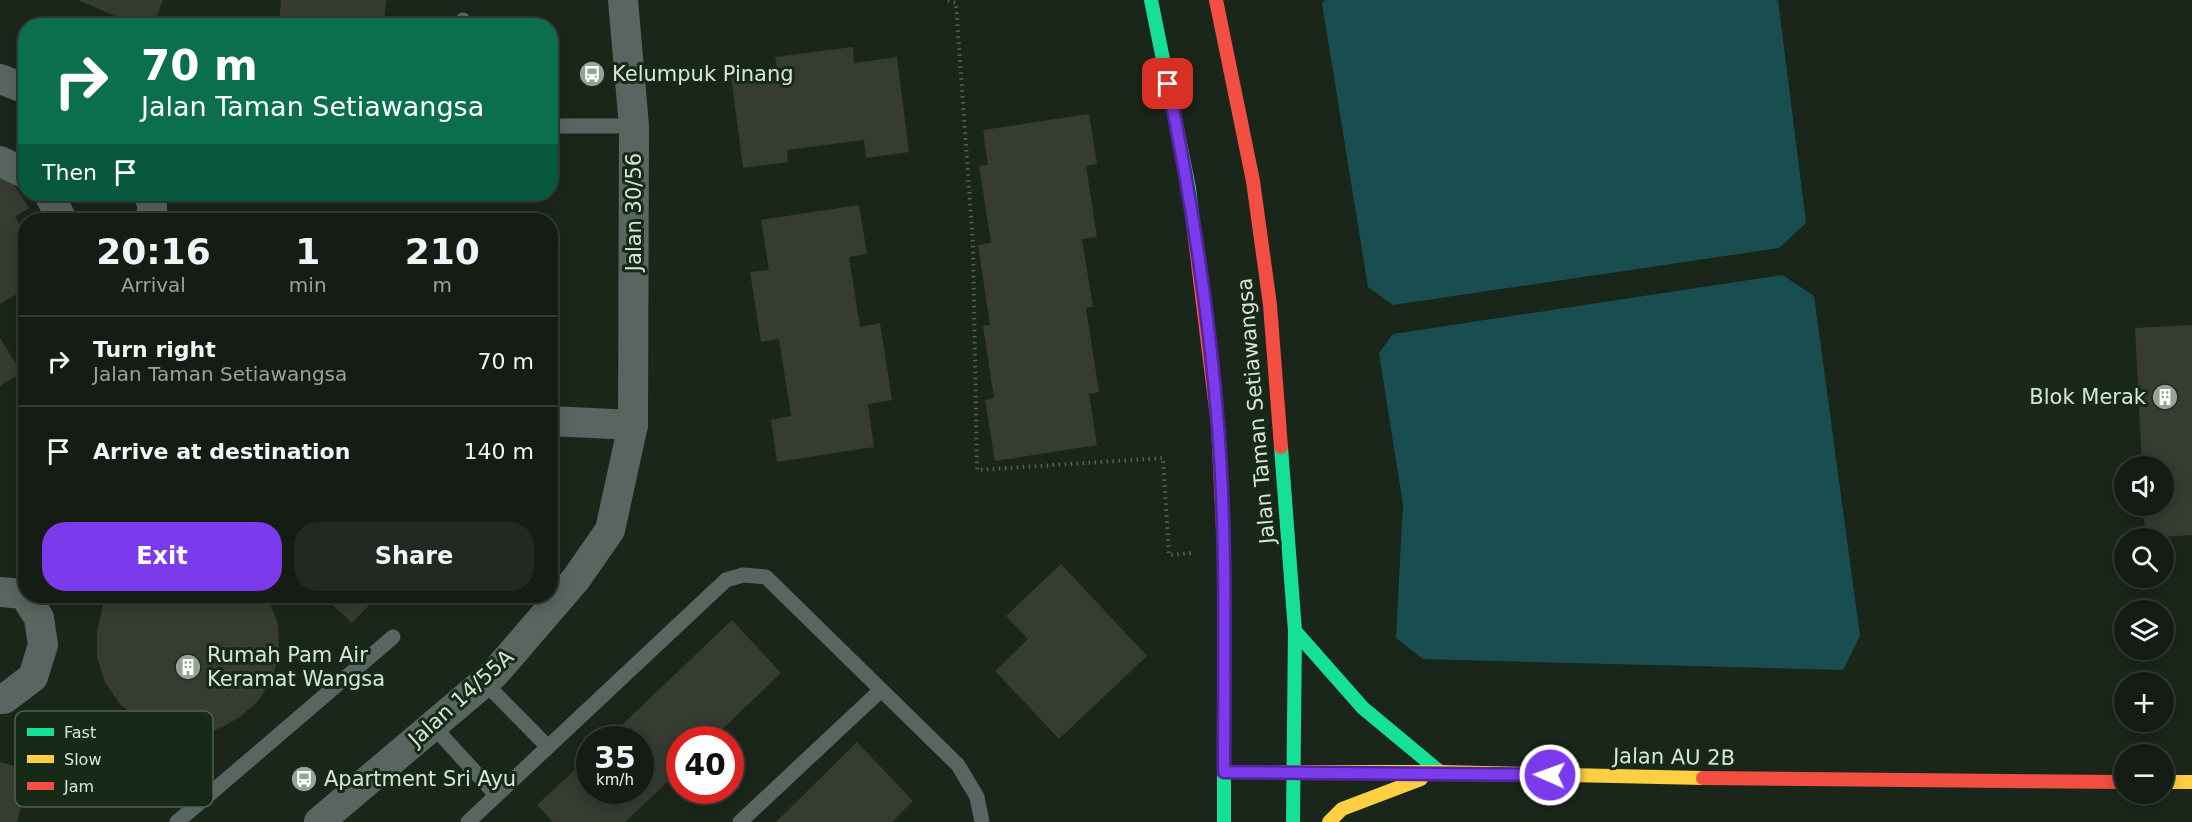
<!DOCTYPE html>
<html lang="en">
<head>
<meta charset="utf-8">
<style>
  :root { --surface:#141c14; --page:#212922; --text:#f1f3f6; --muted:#9da1a0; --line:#333a34; --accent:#7c3aed }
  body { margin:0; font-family:"DejaVu Sans",sans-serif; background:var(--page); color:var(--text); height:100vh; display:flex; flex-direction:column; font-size:22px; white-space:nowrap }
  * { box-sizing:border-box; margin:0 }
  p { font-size:20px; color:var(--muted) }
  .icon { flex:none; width:33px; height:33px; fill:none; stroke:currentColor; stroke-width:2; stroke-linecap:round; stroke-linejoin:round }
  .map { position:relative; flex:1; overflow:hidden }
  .panel { position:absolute; left:18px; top:213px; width:540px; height:390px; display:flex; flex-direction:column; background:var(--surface); border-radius:24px; box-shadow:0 3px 15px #0003,0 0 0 2px var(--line) }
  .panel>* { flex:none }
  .guide { position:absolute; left:18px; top:18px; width:540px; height:183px; border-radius:24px; box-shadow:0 3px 15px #0003,0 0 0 2px var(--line); background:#0b6e4f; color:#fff; overflow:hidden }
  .buttons { position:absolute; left:2114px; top:456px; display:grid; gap:12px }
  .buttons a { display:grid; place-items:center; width:60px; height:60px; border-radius:50%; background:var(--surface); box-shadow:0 3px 15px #0003,0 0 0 2px var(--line); font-size:30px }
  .speed { position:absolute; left:576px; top:726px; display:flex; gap:12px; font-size:30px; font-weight:700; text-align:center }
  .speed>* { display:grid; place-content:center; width:78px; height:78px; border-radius:50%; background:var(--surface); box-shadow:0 3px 15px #0003,0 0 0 2px var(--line); line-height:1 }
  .speed small { font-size:15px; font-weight:400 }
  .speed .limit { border:9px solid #d22; background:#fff; color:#111 }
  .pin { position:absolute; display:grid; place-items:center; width:51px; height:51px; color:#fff; margin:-26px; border-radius:12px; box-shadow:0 3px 9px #0006 }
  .me { position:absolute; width:66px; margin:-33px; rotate:272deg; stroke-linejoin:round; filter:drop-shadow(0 0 4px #0008) }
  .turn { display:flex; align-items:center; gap:21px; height:126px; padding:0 24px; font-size:27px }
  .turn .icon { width:78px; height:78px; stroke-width:2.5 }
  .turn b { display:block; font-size:42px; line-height:51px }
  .then { display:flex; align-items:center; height:57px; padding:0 24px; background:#0003; gap:12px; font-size:22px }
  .eta { display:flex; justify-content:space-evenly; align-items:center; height:102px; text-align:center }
  .eta b { font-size:36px; font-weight:800; line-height:42px }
  .cta { display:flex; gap:12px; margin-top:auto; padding:12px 24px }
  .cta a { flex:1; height:69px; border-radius:24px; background:var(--accent); color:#fff; font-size:24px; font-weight:800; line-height:69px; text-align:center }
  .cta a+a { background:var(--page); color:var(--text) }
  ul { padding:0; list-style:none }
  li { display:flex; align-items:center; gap:18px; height:90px; padding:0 24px; border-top:2px solid var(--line) }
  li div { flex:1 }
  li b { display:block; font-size:22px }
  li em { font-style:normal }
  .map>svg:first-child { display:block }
</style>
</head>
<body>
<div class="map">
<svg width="2192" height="822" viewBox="0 0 2192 822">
  <rect width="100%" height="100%" fill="#1b261b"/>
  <g fill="#194e51">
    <path d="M1325,0H1778L1806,223L1779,248L1393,305L1368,287L1322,3Z"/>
    <path d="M1782,275L1814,296L1860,636L1843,670L1423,659L1396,638L1403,505L1379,353L1393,334Z"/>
  </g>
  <g fill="#363c32">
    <path d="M78,0H163L153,26H139Z"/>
    <path d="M281,0H386L384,26H279Z"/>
    <path d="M853,47L854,63L897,57L909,152L866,158L864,140L787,150L788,162L743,168L731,76L777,70L775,57Z"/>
    <path d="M1089,114L1097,164L1086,166L1097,237L1082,239L1093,307L1086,308L1099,392L1089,394L1097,445L995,461L985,400L994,398L983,326L990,325L978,245L991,243L979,166L988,165L983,130Z"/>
    <path d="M4,169L29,208L15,217L26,233V288L0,304V172Z"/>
    <path d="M859,205L867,254L849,257L860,327L880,323L892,400L868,404L874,447L777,462L771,420L791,416L779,339L761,342L750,272L769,270L761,220Z"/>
    <path d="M550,263L560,264L552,343H550Z"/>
    <path d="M2192,325V535L2145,538L2144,506H2163V466H2142L2135,328Z"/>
    <path d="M0,338L22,373L0,386Z"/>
    <path d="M1061,564L1147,656L1059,739L995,671L1028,639L1006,616Z"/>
    <path d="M109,596H267L278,624L279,651L273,677L259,700L240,717L216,730L190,734L163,731L139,720L119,703L105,682L97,657V631L103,606Z"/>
    <path d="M323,596H378L352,623Z"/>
    <path d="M732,620L781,673L711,740H680V770L625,822H553L537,805L590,756V790H640V740H606Z"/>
    <path d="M857,742L913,801L892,822H776Z"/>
    <path d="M0,762L31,771L17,822H0Z"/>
  </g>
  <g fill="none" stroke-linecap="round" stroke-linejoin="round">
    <path stroke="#58625c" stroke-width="4" stroke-dasharray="1.5 4.5" stroke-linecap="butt" d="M948,0L956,3L973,245L977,470L1163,458L1169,555L1192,553"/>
    <g stroke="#586560" stroke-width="15">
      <path d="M463,20L464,26"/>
      <path d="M550,126H634"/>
      <path d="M484,682L548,747"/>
      <path d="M433,726L496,795"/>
      <path d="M177,822L393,637"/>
      <path d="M468,822L726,580L743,575L766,577L958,765L977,797L982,822"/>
      <path d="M740,822L881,690"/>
    </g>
    <g stroke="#586560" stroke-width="30">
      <path d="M0,79L26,89"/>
      <path d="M0,161L26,174"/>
      <path d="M49,194L62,220"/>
      <path d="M148,194L152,204V220"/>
      <path d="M550,421L633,425"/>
      <path d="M0,592L24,594L39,618L43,645L33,677L4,699H0"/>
      <path d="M319,822L495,673L576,579L610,530L633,425L634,126L623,0"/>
    </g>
    <g stroke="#16e098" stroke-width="14">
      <path d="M1151,0L1189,188L1193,223"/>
      <path d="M1281,447L1295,631L1293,822"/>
      <path d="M1295,631L1363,708L1440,772"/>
      <path d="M1224,642V822"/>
    </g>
    <g stroke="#ffcf43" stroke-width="14">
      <path d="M1224,772H1440L1703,778"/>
      <path d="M2163,782H2192"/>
      <path d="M1329,822L1342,809L1421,779"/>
    </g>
    <g stroke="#f24e42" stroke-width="14">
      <path d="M1216,0L1253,181L1270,305L1281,447"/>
      <path d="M1193,223L1218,426L1224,551V642"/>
      <path d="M1703,778L2124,782"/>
    </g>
  </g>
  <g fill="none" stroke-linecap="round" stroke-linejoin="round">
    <g stroke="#51269a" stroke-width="15">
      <path id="route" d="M1168,84C1191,197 1209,311 1218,426C1227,541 1224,657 1224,772L1550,775"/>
    </g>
    <use href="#route" stroke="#7c3aed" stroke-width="10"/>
  </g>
  <defs>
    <g id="bus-disc" transform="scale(1.35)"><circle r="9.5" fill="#96a296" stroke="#172a17"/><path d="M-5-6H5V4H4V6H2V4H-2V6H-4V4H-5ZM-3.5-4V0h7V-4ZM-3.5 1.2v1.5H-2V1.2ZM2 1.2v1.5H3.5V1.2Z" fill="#fff"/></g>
    <g id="building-disc" transform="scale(1.35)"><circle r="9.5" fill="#96a296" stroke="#172a17"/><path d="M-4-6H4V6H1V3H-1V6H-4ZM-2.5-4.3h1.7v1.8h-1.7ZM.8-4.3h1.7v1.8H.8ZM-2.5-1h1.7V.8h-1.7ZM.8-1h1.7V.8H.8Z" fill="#fff"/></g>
  </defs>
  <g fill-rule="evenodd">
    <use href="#bus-disc" x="592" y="74"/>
    <use href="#building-disc" x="2165" y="397"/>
    <use href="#building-disc" x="188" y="667"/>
    <use href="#bus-disc" x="304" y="779"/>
  </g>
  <g text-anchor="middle" stroke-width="6" stroke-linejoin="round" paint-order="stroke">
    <g font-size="21" fill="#d9e5d8" stroke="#172a17" text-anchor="start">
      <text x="612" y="81">Kelumpuk Pinang</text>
      <text x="2146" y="404" text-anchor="end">Blok Merak</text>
      <text x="207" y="662">Rumah Pam Air<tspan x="207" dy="24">Keramat Wangsa</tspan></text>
      <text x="324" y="786">Apartment Sri Ayu</text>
    </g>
    <g font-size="21" fill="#d9e5d8" stroke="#172a17">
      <text transform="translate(634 212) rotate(-90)" y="7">Jalan 30/56</text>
      <text transform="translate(1256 411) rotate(-95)" y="7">Jalan Taman Setiawangsa</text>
      <text transform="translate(461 698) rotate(-42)" y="7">Jalan 14/55A</text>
      <text transform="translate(1674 757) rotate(1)" y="7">Jalan AU 2B</text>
    </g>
  </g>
  <rect x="15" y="711" width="198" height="96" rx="9" fill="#172a17" stroke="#516251" stroke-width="1.5"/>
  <rect x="27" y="728" width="27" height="8" fill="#16e098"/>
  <rect x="27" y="755" width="27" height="8" fill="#ffcf43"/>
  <rect x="27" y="782" width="27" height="8" fill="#f24e42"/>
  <g font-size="16" fill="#d9e5d8">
    <text x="64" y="738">Fast</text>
    <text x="64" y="765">Slow</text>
    <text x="64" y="792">Jam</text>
  </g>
</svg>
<div class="buttons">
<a><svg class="icon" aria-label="sound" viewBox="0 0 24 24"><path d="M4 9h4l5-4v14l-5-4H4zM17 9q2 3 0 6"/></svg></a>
<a><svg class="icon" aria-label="search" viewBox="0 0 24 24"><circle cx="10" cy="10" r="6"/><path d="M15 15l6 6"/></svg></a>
<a><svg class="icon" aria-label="layers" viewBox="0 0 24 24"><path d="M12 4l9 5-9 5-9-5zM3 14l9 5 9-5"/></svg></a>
<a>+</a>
<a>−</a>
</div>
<div class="speed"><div>35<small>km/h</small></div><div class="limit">40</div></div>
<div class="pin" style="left:1168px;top:84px;background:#d93025"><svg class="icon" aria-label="arrive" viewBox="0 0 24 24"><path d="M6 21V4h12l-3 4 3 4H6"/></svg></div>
<svg class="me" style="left:1550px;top:775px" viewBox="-20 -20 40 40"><circle r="17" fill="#7c3aed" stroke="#fff" stroke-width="3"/><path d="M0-11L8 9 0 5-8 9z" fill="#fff"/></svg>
<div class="guide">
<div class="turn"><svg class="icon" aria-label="right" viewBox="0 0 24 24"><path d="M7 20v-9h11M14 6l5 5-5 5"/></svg><div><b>70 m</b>Jalan Taman Setiawangsa</div></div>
<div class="then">Then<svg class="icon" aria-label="arrive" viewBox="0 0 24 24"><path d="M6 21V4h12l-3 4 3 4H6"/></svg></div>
</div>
<section class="panel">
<div class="eta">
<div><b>20:16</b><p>Arrival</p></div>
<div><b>1</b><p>min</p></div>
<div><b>210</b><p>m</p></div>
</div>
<ul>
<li><svg class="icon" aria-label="right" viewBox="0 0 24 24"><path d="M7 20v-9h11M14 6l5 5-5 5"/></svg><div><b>Turn right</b><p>Jalan Taman Setiawangsa</p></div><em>70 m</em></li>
<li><svg class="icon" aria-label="arrive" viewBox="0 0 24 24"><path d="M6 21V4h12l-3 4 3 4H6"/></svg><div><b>Arrive at destination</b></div><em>140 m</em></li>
</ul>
<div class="cta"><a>Exit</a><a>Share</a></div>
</section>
</div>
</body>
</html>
